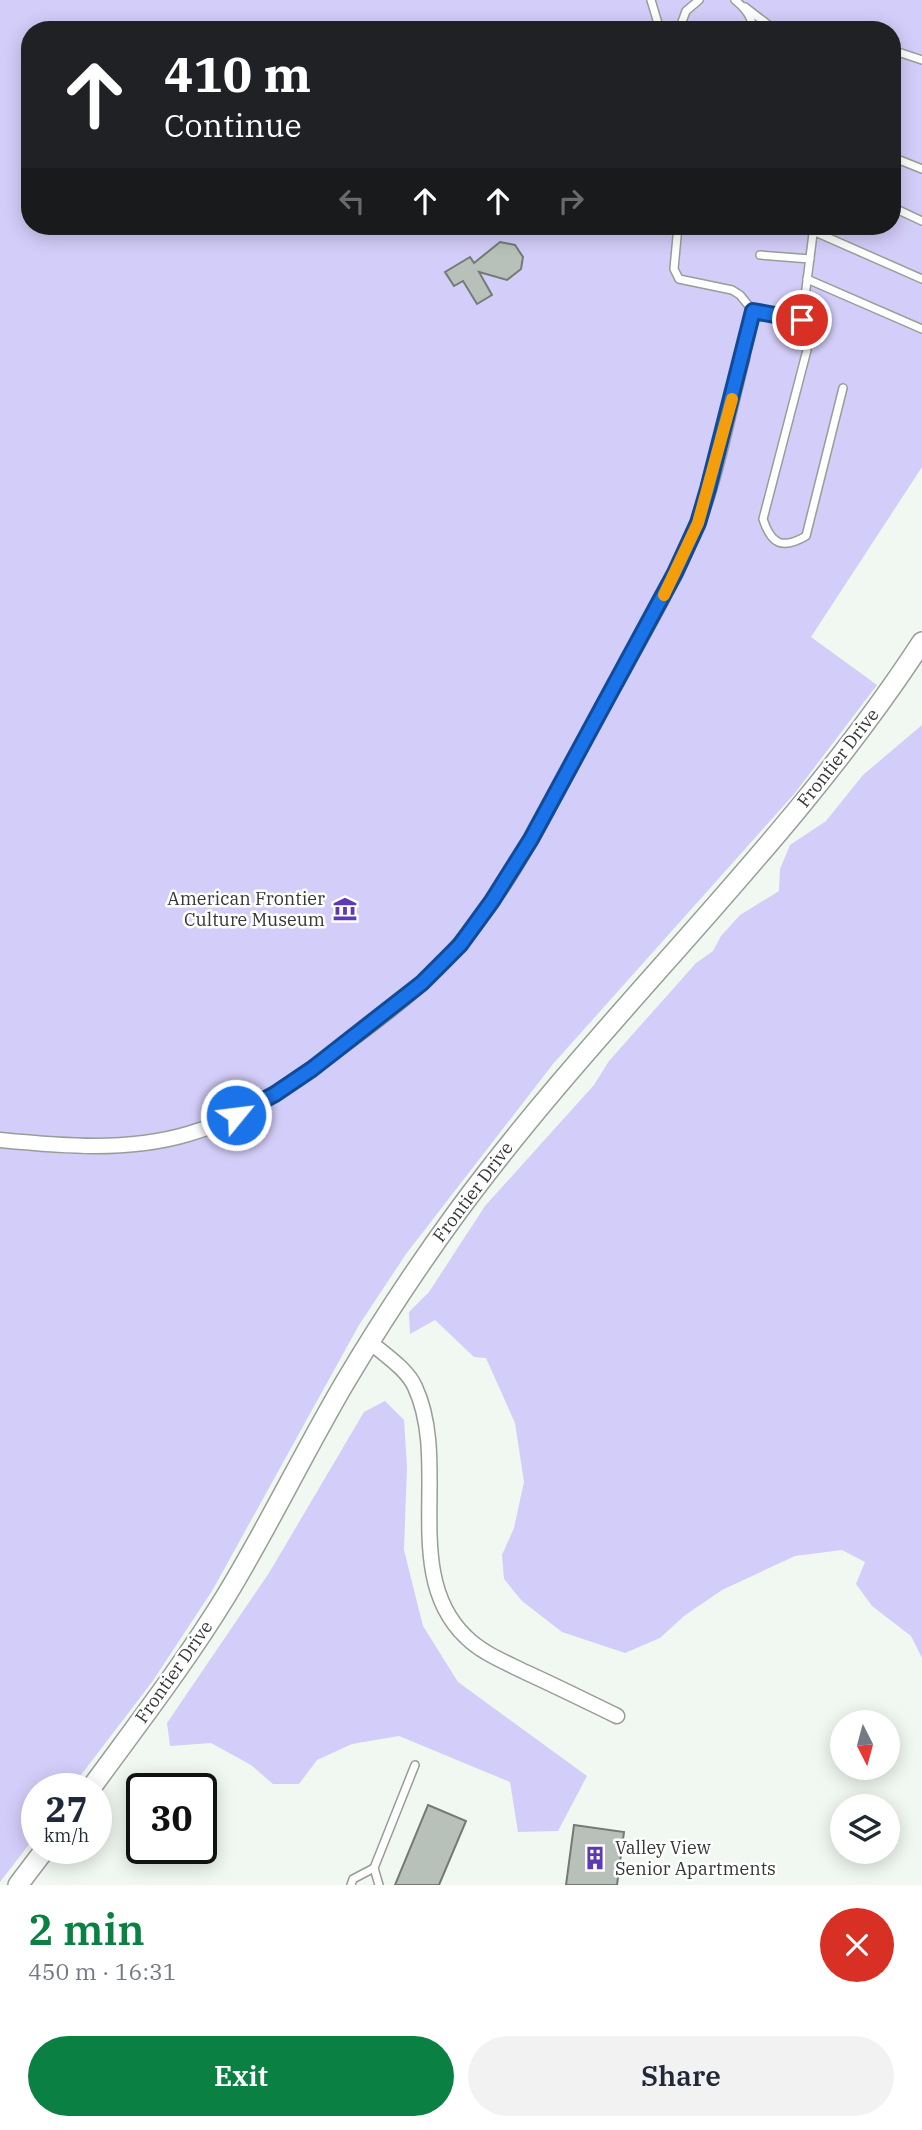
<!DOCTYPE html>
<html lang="en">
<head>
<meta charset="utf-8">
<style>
  :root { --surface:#fff; --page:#f2f2f3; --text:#1f2937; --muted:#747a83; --accent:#0b8043 }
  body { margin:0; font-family:"IBM Plex Serif",serif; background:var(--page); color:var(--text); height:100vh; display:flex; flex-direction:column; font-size:26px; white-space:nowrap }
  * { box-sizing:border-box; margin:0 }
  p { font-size:23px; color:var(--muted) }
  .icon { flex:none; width:38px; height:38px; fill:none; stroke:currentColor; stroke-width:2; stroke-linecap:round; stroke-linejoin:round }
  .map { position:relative; height:1885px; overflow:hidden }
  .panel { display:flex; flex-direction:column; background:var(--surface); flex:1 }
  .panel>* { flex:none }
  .top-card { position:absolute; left:21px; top:21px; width:880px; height:214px; border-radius:28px; box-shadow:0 4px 18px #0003; background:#202124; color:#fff; overflow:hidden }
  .needle { width:46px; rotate:174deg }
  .tools { position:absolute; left:830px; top:1710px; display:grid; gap:14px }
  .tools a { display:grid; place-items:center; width:70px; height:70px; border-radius:50%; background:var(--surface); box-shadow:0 4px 18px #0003; font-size:35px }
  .speed { position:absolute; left:21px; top:1773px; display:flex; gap:14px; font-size:35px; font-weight:700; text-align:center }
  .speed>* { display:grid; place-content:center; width:91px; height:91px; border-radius:50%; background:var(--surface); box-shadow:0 4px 18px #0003; line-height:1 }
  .speed small { font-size:18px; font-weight:400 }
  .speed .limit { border:4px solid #111; border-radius:10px; background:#fff; color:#111 }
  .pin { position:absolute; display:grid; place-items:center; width:60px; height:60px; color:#fff; margin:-30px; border:4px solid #fff; border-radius:50%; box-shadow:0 2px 7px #0007 }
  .me { position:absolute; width:77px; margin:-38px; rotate:61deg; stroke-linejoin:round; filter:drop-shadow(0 0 5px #0008) }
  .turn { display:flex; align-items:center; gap:24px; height:147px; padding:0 28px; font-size:32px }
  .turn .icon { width:91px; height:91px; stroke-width:2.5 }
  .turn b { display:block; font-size:49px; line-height:60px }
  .lanes { display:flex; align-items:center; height:66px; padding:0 28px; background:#0003; justify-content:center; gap:35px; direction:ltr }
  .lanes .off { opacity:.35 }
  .round { display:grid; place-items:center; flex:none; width:74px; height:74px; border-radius:37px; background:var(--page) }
  .summary { display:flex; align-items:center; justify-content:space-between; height:119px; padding:0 28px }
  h1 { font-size:42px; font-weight:600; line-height:52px; color:var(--accent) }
  .primary-button { display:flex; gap:14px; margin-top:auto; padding:14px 28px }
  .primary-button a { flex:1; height:80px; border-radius:42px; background:var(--accent); color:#fff; font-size:28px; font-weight:600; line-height:80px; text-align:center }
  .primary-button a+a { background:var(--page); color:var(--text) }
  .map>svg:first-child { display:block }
</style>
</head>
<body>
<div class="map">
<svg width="922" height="1885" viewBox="0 0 922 1885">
  <rect width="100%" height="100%" fill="#f0f8f1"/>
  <g fill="#d3cdf9" fill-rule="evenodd">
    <path d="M0,0H922V467L811,637L877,685L795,793L553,1064L406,1254L359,1325L212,1591L152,1682L71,1788H37V1834L0,1882ZM30,30H892V226H30Z"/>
    <path d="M922,725V1658L911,1636L872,1606L856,1584L865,1562L842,1550L795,1556L722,1590L684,1616L660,1638L625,1653L562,1632L522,1601L504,1579L502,1555L514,1528L524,1482L515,1423L486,1358L474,1357L435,1320L410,1334L409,1312L429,1292L485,1206L594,1085L609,1061L696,963L713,951L721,936L740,915L779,891L780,869L790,845L826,821L863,775Z"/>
    <path d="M385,1401L404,1420L407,1466L404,1550L423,1626L458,1682L587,1776L558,1831L518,1832L510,1782L399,1736L352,1744L317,1760L299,1784H273L251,1765L211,1743L170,1746L167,1723L269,1573L364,1412Z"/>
  </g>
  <g fill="#b8c0ba" stroke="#747b75" stroke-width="2">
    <path d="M500,242L515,245L523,257L521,269L507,280L479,272L492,295L477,304L463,281L454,286L445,272L470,257L474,263Z"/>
    <path d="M428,1805L466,1821L439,1885H395Z"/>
    <path d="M574,1825L624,1832L617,1885H566Z"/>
  </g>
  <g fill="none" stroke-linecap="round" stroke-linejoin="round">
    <g stroke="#979e98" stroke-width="10">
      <g id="lane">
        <path d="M651,0L660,30"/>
        <path d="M735,0C746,9 751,16 754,30"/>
        <path d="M745,7L775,30"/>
        <path d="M679,30L686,11L699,0"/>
        <path d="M892,50L922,60"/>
        <path d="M892,157L922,169"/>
        <path d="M892,207L922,221"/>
        <path d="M678,226L674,269L679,279L732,290L740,295L753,311L802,320L814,226"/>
        <path d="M813,231L922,279"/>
        <path d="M760,255L810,259"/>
        <path d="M807,279L922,329"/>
        <path d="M802,320L807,334V350L763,519C771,544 782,550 806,536L843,388"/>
        <path d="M742,359L753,311"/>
        <path d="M351,1885L353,1879L374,1868"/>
        <path d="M379,1885L374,1868L415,1765"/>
      </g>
    </g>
    <g stroke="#979e98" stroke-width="17">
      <g id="street">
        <path d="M0,1140C62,1146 127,1152 188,1134C242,1119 288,1086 332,1054C373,1023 416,993 450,955C514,885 556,791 602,708C635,648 671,588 697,524C717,474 728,412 742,359"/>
        <path d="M370,1342C385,1355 407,1369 415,1387C451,1464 400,1574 466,1637C482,1653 505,1662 525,1672C556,1686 586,1701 617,1716"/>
      </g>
    </g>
    <g stroke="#979e98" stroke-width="22">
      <g id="secondary">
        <path d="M91,1788C137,1725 185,1663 226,1596C268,1527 303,1454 344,1384C379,1325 417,1267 458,1211C603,1014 788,848 922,642"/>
        <path d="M18,1885L46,1848"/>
      </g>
    </g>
    <use href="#lane" stroke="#fff" stroke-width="7"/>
    <use href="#street" stroke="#fff" stroke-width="14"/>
    <use href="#secondary" stroke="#fff" stroke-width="19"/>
  </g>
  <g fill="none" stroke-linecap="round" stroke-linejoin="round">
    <g stroke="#114b97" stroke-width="18">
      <path id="route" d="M236,1115L275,1094L312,1069L422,983L460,945L492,901L531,839L675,573L698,523L708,489L753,311L802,320"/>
    </g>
    <use href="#route" stroke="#1a73e8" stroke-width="12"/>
    <path stroke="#f59e0b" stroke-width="12" d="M664,595L698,523L732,399"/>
  </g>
  <defs>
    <g id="museum-bare" transform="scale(1.89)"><path d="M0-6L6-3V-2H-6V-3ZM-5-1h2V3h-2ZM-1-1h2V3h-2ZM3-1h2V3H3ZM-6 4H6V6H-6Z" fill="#5d39b2" stroke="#fff" stroke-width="2.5" paint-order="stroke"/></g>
    <g id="building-bare" transform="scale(1.89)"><path d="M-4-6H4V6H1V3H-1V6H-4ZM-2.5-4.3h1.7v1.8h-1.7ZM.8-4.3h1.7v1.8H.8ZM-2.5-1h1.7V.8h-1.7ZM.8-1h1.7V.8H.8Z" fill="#5d39b2" stroke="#fff" stroke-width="2.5" paint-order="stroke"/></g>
  </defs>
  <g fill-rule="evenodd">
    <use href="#museum-bare" x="345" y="909"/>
    <use href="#building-bare" x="595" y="1858"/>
  </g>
  <g text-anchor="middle" stroke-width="5" stroke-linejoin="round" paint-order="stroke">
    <g font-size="18" fill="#353836" stroke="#fff">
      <text transform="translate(838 758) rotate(-52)" y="6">Frontier Drive</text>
      <text transform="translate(473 1192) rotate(-53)" y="6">Frontier Drive</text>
      <text transform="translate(174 1672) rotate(-55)" y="6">Frontier Drive</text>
    </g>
    <g font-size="18" fill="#353836" stroke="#fff" text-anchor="end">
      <text x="325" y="905">American Frontier<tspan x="325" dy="21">Culture Museum</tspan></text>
      <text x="615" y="1854" text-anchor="start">Valley View<tspan x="615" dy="21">Senior Apartments</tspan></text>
    </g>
  </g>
</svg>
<div class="tools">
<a><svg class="needle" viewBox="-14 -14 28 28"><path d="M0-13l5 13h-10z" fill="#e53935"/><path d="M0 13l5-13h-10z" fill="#747a83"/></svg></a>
<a><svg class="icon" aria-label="layers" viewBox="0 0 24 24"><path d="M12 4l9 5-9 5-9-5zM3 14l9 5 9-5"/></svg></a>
</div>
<div class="speed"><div>27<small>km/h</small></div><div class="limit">30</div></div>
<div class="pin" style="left:802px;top:320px;background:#d93025"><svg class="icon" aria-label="arrive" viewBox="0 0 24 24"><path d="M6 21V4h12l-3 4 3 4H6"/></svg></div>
<svg class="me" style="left:236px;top:1115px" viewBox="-20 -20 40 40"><circle r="17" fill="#1a73e8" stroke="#fff" stroke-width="3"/><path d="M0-11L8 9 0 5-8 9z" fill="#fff"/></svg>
<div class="top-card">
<div class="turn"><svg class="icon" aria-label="ahead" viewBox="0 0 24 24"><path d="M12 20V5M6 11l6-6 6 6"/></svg><div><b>410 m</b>Continue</div></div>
<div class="lanes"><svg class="icon off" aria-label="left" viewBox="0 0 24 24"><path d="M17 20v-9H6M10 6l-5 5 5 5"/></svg><svg class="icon" aria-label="ahead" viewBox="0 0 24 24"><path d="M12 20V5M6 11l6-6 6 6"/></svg><svg class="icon" aria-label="ahead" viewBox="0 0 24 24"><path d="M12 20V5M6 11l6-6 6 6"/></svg><svg class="icon off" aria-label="right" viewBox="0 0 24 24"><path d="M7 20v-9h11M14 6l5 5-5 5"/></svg></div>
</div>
</div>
<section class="panel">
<div class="summary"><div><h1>2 min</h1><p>450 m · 16:31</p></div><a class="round" style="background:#d93025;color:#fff"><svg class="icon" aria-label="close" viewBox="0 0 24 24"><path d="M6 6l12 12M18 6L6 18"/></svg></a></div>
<div class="primary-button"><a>Exit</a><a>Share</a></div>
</section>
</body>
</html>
